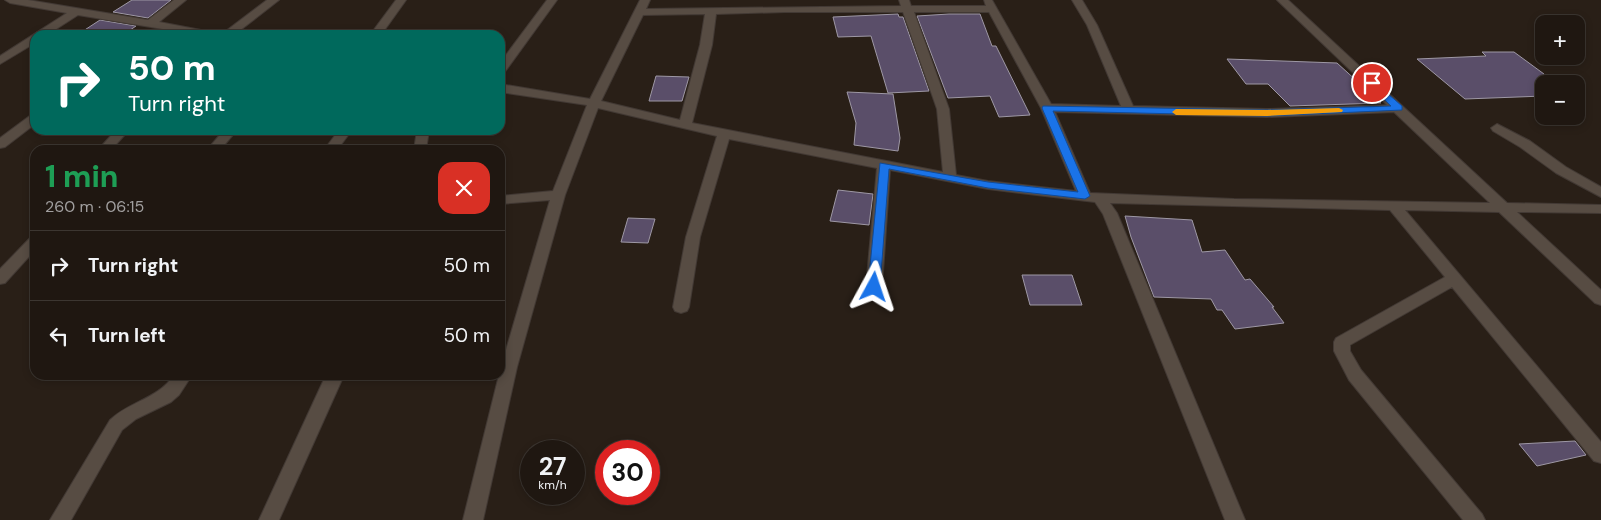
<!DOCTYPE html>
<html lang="en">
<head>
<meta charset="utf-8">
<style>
  :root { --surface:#1f1711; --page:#27201a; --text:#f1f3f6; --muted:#a19f9f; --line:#3c3631 }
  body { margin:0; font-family:"DM Sans",sans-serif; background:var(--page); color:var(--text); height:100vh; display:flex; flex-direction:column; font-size:19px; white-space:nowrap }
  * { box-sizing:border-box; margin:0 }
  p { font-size:16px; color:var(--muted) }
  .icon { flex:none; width:28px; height:28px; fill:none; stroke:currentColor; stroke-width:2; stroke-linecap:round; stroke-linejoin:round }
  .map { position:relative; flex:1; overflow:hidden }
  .drawer { position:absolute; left:30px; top:145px; width:475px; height:235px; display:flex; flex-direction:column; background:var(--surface); border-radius:15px; box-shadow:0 2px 8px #0003,0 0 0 1px var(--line) }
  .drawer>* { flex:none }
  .guide { position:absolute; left:30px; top:30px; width:475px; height:105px; border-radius:15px; box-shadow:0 2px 8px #0003,0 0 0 1px var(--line); background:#00695c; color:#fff; overflow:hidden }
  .controls { position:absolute; left:1535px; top:15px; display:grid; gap:10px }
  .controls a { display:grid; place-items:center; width:50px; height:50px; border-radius:10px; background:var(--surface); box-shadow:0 2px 8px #0003,0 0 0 1px var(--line); font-size:25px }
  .speed { position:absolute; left:520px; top:440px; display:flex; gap:10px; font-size:25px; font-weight:700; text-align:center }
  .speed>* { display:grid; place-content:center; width:65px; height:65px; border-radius:50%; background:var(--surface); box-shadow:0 2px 8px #0003,0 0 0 1px var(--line); line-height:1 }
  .speed small { font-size:12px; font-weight:400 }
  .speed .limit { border:8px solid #d22; background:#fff; color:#111 }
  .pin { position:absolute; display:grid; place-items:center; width:42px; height:42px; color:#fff; margin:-21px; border:2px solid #fff; border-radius:50%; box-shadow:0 1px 5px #0007 }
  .me { position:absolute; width:55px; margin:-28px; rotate:5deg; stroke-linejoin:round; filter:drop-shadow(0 0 4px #0008) }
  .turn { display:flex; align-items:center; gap:18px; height:105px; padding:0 15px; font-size:22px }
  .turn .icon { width:65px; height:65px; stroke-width:2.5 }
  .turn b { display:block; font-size:35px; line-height:42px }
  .round { display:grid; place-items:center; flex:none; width:52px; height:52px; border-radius:15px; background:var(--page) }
  .head { display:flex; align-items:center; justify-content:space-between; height:85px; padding:0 15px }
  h1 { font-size:30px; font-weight:800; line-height:38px; color:#1e9e55 }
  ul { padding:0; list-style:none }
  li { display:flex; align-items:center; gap:15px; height:70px; padding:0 15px; border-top:1px solid var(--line) }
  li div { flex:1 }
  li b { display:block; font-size:19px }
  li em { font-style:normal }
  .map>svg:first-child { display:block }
</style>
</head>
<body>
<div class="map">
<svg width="1601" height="520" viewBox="0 0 1601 520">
  <rect width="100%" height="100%" fill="#291f17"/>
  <g fill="#5a4e69" stroke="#9e98a5">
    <path d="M132,0H171L148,18L113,12Z"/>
    <path d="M898,14L899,17H903L929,91L888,93L871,36L838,37L833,17Z"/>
    <path d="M949,14H980L992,46H996L1030,115L999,117L990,96L948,98L917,16Z"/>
    <path d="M100,20L136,26L123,35H77Z"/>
    <path d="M1482,52H1514L1544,74V96L1465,99L1417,59L1486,56Z"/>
    <path d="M1227,59L1337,63L1381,103L1290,106L1268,84H1246Z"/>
    <path d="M656,76L689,77L682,101H649Z"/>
    <path d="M847,92L893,94L900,138L898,151L854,145L856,123Z"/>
    <path d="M838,190L873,194L869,225L830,221Z"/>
    <path d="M1125,216L1192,220L1202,252L1225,250L1245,280L1250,279L1274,307H1272L1284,323L1235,329L1222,310H1217L1211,299L1154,297L1131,237Z"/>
    <path d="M628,218L655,219L648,243L621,242Z"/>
    <path d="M1022,275H1072L1082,305H1030Z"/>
    <path d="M1575,441L1586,455L1537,466L1519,444Z"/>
  </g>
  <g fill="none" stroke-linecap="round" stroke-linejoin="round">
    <g stroke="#423934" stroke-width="2">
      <g id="minor">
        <path d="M5,0H28L148,20L174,0H186L159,22L222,34L267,0H279L234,35H199L78,15L47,35H35V43L0,64V56L67,13L10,3Z"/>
        <path d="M396,0H406L381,35H370Z"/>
        <path d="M547,0H557L504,73L500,74V63Z"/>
        <path d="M640,0H650L646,9L901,6L899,0H909L911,6H986L984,0H992L1051,104L1121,106L1087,25L1072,0H1082L1097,25L1133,106L1267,109L1387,105L1277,0H1288L1507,203L1601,205V213L1517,212L1601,290V305L1595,303L1499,212L1405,210L1601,442V463L1594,461L1452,287L1350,345V351L1361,370L1482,514L1485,520H1463L1349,380L1334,351V342L1336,338L1445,277L1390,210L1110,203L1117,213L1245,520H1225L1103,214L1095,202L988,189L890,170L882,287L879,291L874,292L869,291L866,287L877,168L729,139L700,237L689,307L687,311L681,313L675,311L673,307L686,237L717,136L598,108L565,195L517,367L483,520H463L501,367L550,200L500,204V196L553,191L587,105L500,92V84L590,99ZM785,12H903L937,109L943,172L692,123L712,45L716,14ZM914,12H989L1041,108L1076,191L988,181L956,175L949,109ZM705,14L700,45L680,120L601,101L643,15ZM1055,112L1267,117L1394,112L1490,203L1234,199L1090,193Z"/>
        <path d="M35,114V124L5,147L0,148V138L31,115Z"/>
        <path d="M1497,124L1530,141L1566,167L1601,187V197L1556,173L1520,147L1493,131L1491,128Z"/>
        <path d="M116,130H129L111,150H98Z"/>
        <path d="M224,130H237L220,150H207Z"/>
        <path d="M339,130H352L337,150H324Z"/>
        <path d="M417,130H429L426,150H414Z"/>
        <path d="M35,236V250L5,283L0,284V269L30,238Z"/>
        <path d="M174,375H192L179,395L171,402L136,419L122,430L71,520H50L110,420C130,401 158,399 174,375Z"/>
        <path d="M326,375H344L279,520H259Z"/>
      </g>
    </g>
    <use href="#minor" fill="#574c43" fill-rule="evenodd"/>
  </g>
  <path fill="#1a73e8" stroke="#114b97" d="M1372,80L1402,106V110L1267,116L1053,111L1090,196L1085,199L988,188L889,169L880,287L874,292L868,287L880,163L988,182L1078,192L1042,108L1043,106L1267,110L1391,106L1369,85L1367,83Z"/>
  <path fill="#f59e0b" d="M1339,108L1343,110L1342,112L1267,116L1176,115L1172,112L1176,109L1267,110Z"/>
</svg>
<div class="controls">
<a>+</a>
<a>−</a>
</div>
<div class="speed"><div>27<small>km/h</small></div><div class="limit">30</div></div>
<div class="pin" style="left:1372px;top:83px;background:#d93025"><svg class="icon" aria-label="arrive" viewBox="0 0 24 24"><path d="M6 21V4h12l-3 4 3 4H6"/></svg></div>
<svg class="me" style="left:874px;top:287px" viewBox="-20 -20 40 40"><path d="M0-17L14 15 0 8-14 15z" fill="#1a73e8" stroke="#fff" stroke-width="4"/></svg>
<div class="guide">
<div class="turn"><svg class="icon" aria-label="right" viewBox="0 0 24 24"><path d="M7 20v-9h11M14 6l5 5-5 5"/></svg><div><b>50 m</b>Turn right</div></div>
</div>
<section class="drawer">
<div class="head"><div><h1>1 min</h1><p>260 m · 06:15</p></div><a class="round" style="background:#d93025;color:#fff"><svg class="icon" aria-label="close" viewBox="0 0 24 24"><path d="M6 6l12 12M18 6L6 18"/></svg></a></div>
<ul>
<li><svg class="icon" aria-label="right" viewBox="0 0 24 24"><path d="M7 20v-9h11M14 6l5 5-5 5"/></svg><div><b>Turn right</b></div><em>50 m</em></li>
<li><svg class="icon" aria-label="left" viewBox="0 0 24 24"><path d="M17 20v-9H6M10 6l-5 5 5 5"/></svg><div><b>Turn left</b></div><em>50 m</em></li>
</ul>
</section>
</div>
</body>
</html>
